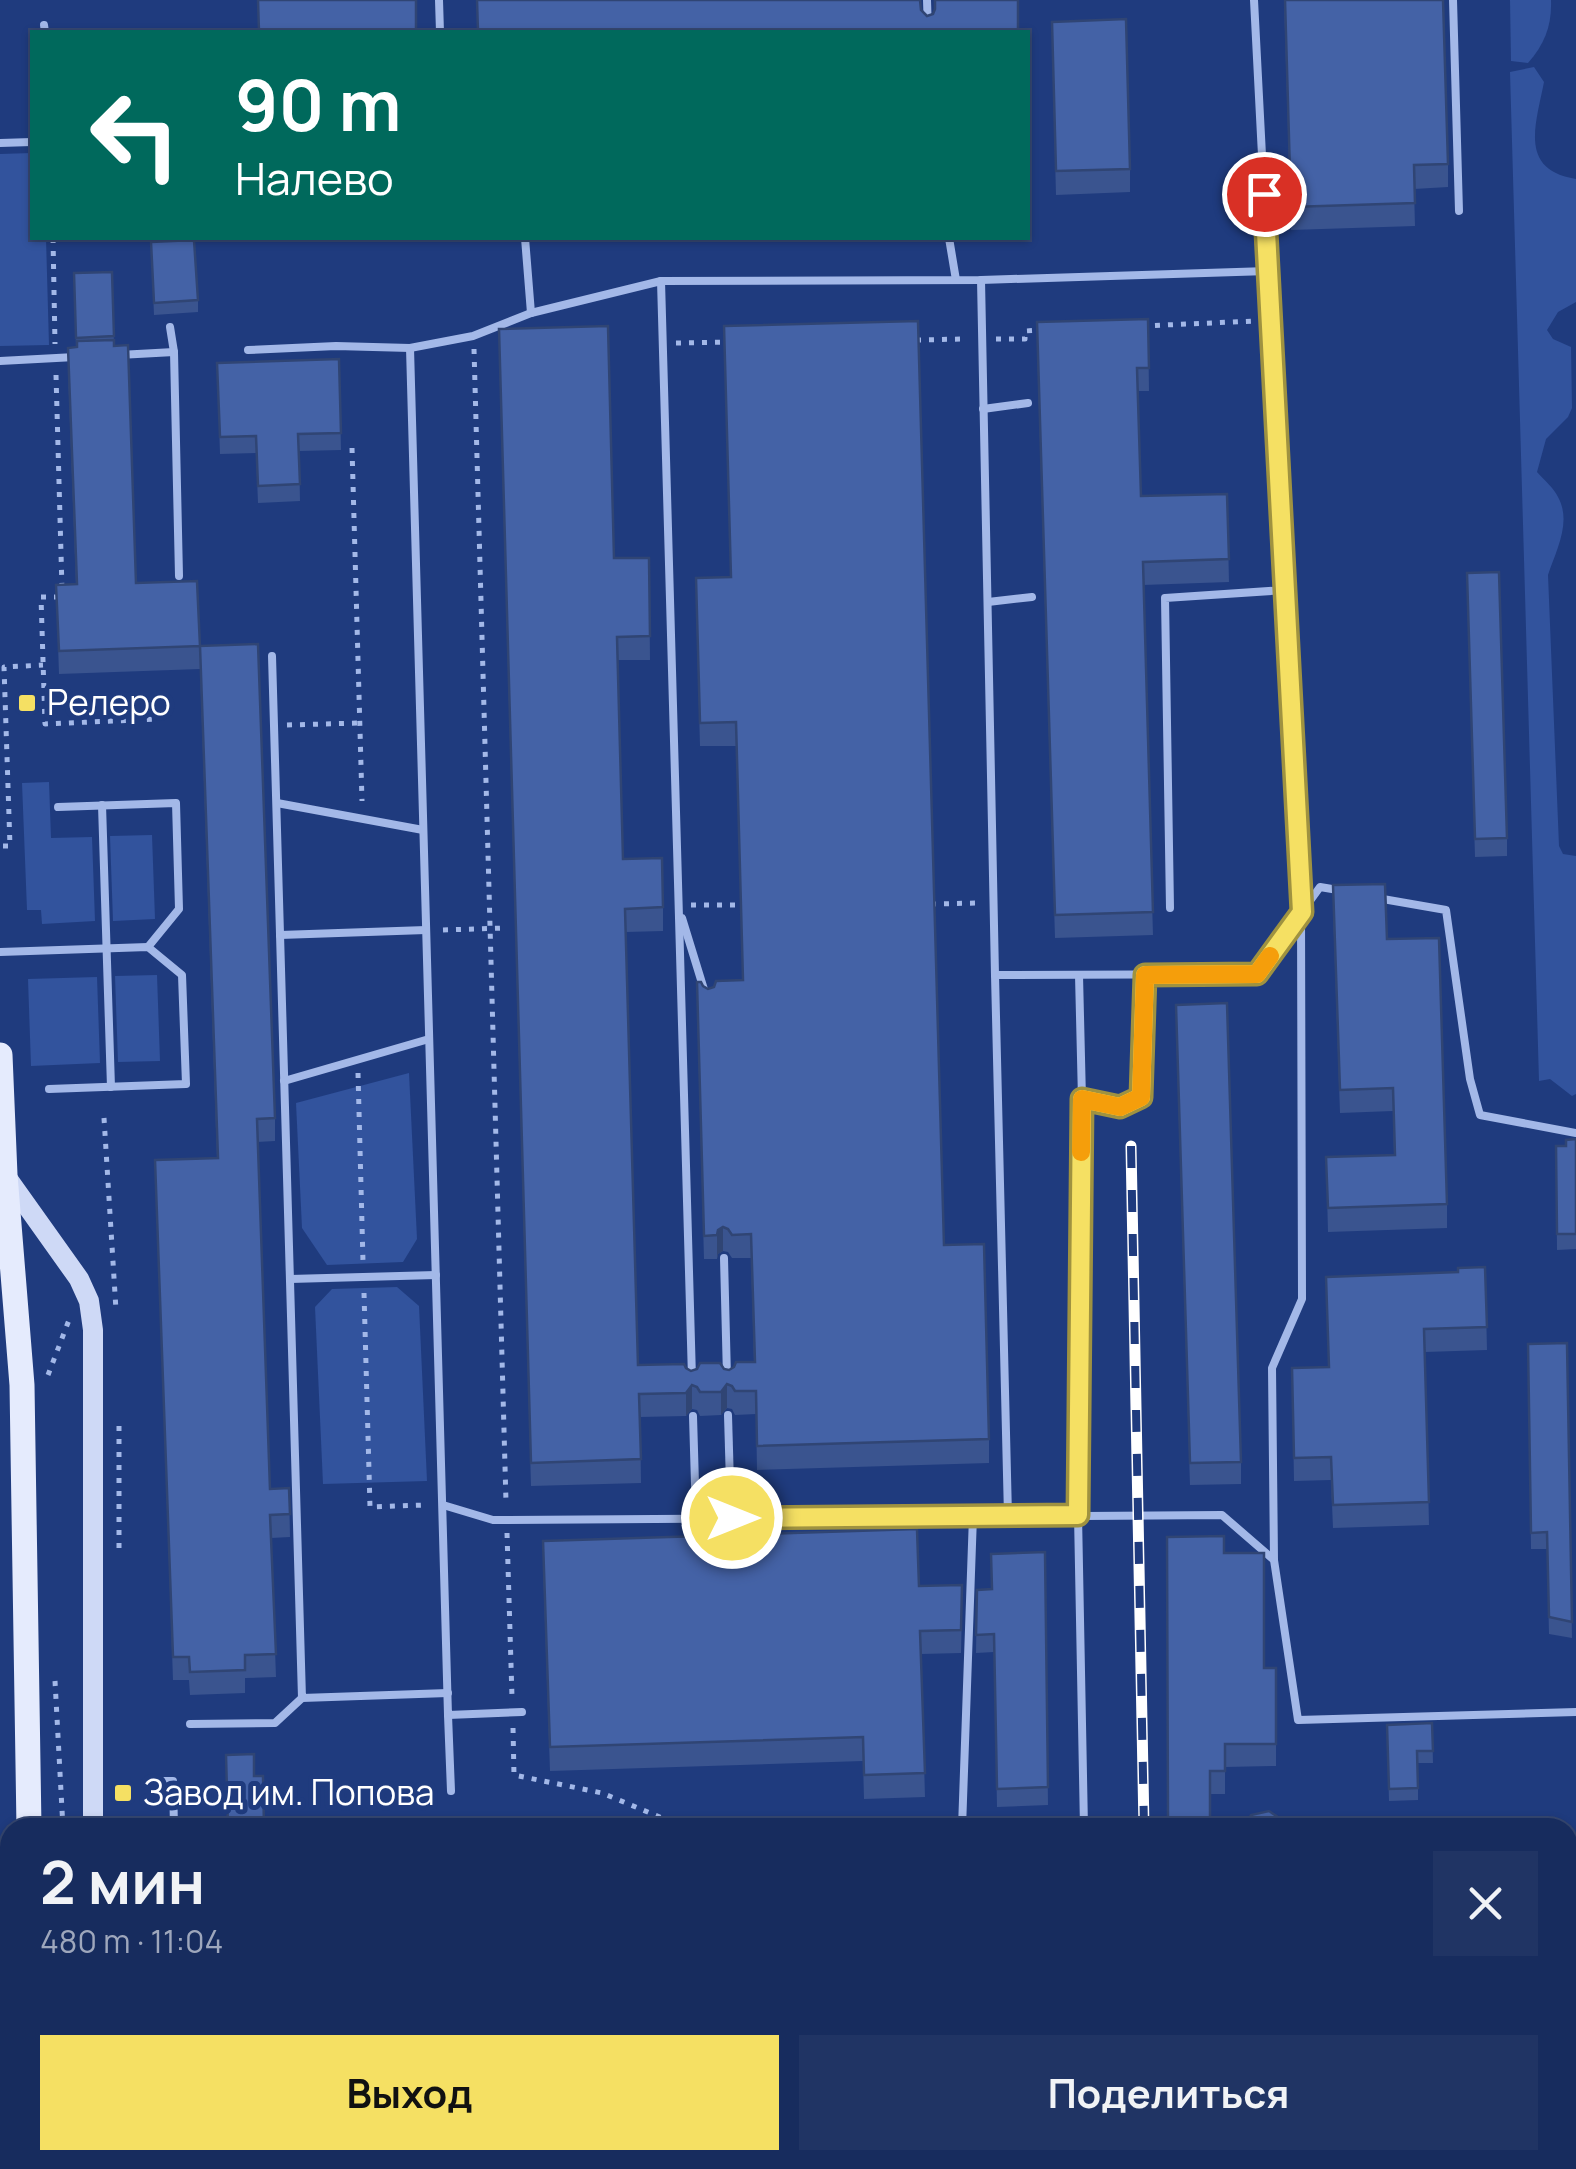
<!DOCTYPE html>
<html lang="ru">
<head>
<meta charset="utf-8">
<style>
  :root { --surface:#172c5e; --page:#203464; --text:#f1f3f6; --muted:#9ea7bc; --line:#364873; --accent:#f5e063 }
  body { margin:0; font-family:Manrope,sans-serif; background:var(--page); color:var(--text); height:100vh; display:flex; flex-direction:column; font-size:38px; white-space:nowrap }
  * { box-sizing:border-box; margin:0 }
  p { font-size:32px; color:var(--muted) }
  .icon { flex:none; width:55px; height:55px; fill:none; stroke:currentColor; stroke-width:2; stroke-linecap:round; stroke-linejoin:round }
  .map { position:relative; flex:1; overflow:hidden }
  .side { position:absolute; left:0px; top:1818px; width:1578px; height:352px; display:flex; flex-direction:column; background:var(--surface); border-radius:30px 30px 0 0; box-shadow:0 2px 8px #0004,0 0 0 2px var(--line) }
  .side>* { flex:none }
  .banner { position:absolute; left:30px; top:30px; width:1000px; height:210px; border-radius:0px; box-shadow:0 2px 8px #0004,0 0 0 2px var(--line); background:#00695c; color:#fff; overflow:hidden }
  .pin { position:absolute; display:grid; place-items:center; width:85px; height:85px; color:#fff; margin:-42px; border:5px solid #fff; border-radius:50%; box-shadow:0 2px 10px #0007 }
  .me { position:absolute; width:110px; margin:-55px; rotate:90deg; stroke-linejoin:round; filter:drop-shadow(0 0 8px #0008) }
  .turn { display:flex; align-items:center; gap:35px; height:210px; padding:0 40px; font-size:45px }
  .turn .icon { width:130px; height:130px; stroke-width:2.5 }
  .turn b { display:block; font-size:70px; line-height:85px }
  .round { display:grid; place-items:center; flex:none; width:105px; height:105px; border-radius:0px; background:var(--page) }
  .headline { display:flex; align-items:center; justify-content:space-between; height:170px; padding:0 40px }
  h1 { font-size:60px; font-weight:700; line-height:75px }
  .button { display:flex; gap:20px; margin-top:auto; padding:20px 40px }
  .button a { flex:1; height:115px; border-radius:0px; background:var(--accent); color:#111; font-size:40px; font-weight:700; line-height:115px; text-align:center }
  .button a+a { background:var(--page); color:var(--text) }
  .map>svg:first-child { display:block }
</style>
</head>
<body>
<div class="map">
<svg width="1576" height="2169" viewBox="0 0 1576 2169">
  <rect width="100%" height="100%" fill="#1f3b7e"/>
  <g fill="#32539d">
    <path d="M1510,0H1551C1552,25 1545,44 1528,63L1511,61Z"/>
    <path d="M1534,67L1544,82C1536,124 1518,170 1576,179V302L1558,312L1547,330L1553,339L1571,347L1572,408L1568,417L1546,439L1537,472C1544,480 1554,488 1558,497C1572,522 1556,551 1548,575L1559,846L1563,854L1576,856V1094L1572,1096L1550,1079L1539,1081L1510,72Z"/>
    <path d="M32,153V238H46L49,345L0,346V154Z"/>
    <path d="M49,782L51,838L92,837L95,921L42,924L41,910H27L22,783Z"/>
    <path d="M152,835L155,919L113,921L110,836Z"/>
    <path d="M157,975L160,1061L118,1062L115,976Z"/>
    <path d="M97,977L100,1063L31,1066L28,979Z"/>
    <path d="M409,1073L417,1239L403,1262L327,1265L302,1228L296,1103Z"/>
    <path d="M397,1287L419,1306L427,1481L323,1484L315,1307L332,1289Z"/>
  </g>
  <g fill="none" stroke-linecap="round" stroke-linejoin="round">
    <path stroke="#415891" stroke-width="10" stroke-dasharray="10 5" stroke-linecap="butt" d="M0,2088L10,2091"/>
    <g stroke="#a3b8e8" stroke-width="5" stroke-dasharray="5 8" stroke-linecap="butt">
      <path d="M53,238L55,344"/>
      <path d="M1142,326L1256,321"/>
      <path d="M996,339H1025V331L1041,330"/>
      <path d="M916,340L965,339"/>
      <path d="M676,343L730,342"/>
      <path d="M474,349L506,1502"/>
      <path d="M56,375L62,589"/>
      <path d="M352,448L362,801"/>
      <path d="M59,597H41L45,724L158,719"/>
      <path d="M287,725L360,723"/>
      <path d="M3,846H10L4,667L43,665"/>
      <path d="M931,904L980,903"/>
      <path d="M691,905H745"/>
      <path d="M443,930L505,928"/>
      <path d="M358,1073L363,1262"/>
      <path d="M104,1118L116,1310"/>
      <path d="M364,1293L370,1507L425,1505"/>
      <path d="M48,1375L69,1320"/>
      <path d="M119,1426V1554"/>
      <path d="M507,1533L512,1697"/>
      <path d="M55,1681L63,1828"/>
      <path d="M513,1728L514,1775L602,1793L686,1828"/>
      <path d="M114,2160L122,2168L264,2169"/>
      <path d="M42,2169L44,2160"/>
      <path d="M361,2169L402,2160"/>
    </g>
    <g stroke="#a3b8e8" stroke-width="8">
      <path d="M439,0L440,32"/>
      <path d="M927,0L928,32"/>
      <path d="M1254,0L1301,912L1302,1299L1272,1368L1274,1560"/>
      <path d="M1453,0L1459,211"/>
      <path d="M44,25L45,32"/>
      <path d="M0,143L32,142"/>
      <path d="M525,238L531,313"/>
      <path d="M949,238L956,280"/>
      <path d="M981,280L995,975"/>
      <path d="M661,281L692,1378"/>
      <path d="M170,327L174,352"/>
      <path d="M410,348L448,1715L522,1712"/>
      <path d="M248,350L336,346L410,348L473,336L531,313L661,281L981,280L1268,271"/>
      <path d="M119,355L174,352L179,576"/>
      <path d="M0,361L75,357"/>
      <path d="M983,409L1028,403"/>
      <path d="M988,602L1032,597"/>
      <path d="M272,656L302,1698L448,1693"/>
      <path d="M277,803L423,830"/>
      <path d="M102,805L111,1087"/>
      <path d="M58,807L176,803L179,909L148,947"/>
      <path d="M1377,898L1446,910L1470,1079L1480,1115L1576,1133"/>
      <path d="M1170,908L1165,598L1285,590"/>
      <path d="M682,918L706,996"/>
      <path d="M280,935L426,930"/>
      <path d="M0,952L148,947L182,975L186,1084L49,1089"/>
      <path d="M1079,975L1082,1099L1120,1107L1141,1097L1145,975"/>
      <path d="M284,1081L429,1039"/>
      <path d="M1082,1099L1078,1515L1084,1828"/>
      <path d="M724,1258L727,1377"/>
      <path d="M290,1279L436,1275"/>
      <path d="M728,1415L731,1518"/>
      <path d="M693,1416L696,1518"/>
      <path d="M443,1505L493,1520L1222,1515L1274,1560L1298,1720L1576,1712"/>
      <path d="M1008,1516L995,975L1257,974L1320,887L1344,891"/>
      <path d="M448,1715L451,1791"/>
      <path d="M190,1724L275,1723L302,1698"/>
      <path d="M150,1781H173L174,1828"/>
      <path d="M962,1828L973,1516"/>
    </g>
    <g stroke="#a3b8e8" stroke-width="10">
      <path d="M758,2160L889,2169"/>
      <path d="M443,2169L504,2160"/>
    </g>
    <g stroke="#ced9f6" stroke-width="20">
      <path d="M5,1175L79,1279L89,1301L93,1330V1828"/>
      <path d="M79,2169V2160"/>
    </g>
    <g stroke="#e5ebfd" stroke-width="25">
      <path d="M0,1055L5,1175L22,1385L29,1828"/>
      <path d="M5,2169L10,2141"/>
    </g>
    <g stroke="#fff" stroke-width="11">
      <g id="rail">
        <path d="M1131,1146L1144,1828"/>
        <path d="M1149,2160V2169"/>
        <path d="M1365,2168V2169"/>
      </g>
    </g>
    <use href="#rail" stroke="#1f3b7e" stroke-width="8" stroke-dasharray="22" stroke-linecap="butt"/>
  </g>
  <g fill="#3a548f">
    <path d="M1284,0L1448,164V187L1414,189L1415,226L1291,230Z"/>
    <path d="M1052,45L1130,169V192L1056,195Z"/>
    <path d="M151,242L198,300V312L154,315Z"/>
    <path d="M112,272L114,346L136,583L200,646L275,1118V1141L257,1142L270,1489L289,1488L290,1537L271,1538L276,1677L245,1678V1693L190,1695L189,1680H173L155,1160L217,1158L200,669L59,674L56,585L76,584L68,371V348L76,347L74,273Z"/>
    <path d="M1148,319L1149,391H1137L1141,496L1227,494L1229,582L1143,585L1153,935L1055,938L1037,345Z"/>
    <path d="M499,352L614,558H649L650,660H618L623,859L663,907V931L626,932L638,1365L686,1368L691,1371L724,1369L729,1370L754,1362L751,1258H732L728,1252L723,1251L718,1254L717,1259H704L697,1005L703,986L708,989L743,980L736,746H700L696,602L944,1245L989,1439V1463L757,1470L756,1414L735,1415L732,1409L727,1408L721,1415L700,1416L697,1410L692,1409L686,1416L640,1417L641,1483L531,1486Z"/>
    <path d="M339,359L341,450L299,451L300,501L258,503L256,453L220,454L217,363Z"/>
    <path d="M1467,591L1507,838V856L1475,857Z"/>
    <path d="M1333,909L1387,939L1447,1204V1228L1328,1232L1326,1157L1394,1155L1393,1111L1340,1113Z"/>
    <path d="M1176,1027L1241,1462V1484L1190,1485Z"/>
    <path d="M1576,1139V1249L1557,1250L1556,1146H1566Z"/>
    <path d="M1485,1267L1487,1350L1425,1352L1429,1525L1333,1528L1331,1480L1294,1481L1292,1368L1328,1367L1458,1272Z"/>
    <path d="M1567,1343L1572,1638L1549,1634L1547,1549H1531L1528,1344Z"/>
    <path d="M1045,1552L1048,1805L997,1807L994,1652L976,1653L977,1590L992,1589Z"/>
    <path d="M543,1565L919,1586L962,1608L961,1653L921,1654L925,1797L864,1799L863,1761L550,1771Z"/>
    <path d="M1264,1668H1276V1766L1225,1767V1794H1210L1168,1828Z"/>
    <path d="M1432,1723L1433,1763H1418V1800L1389,1801L1387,1725Z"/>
    <path d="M971,2160H1072V2165L971,2167Z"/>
  </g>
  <g fill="#304574">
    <path d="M723,1227V1251L718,1254L717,1259V1235L718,1230Z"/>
    <path d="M727,1384V1408L721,1415V1392Z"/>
    <path d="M692,1385V1409L686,1416V1393Z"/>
  </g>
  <g fill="#4462a6" stroke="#304574" stroke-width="2.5">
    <path d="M258,0H416V32H259Z"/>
    <path d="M477,0H920L921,10L927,16L933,14L935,9V0H1018V32H478Z"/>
    <path d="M1285,0H1443L1448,164L1414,165L1415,203L1291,207Z"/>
    <path d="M1126,19L1130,169L1056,171L1052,22Z"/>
    <path d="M194,240L198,300L154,303L151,242Z"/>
    <path d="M112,272L114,336L76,338L74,273Z"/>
    <path d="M1148,319L1149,368H1137L1141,496L1227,494L1229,559L1143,562L1153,912L1055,915L1037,322Z"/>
    <path d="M918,321L944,1245L984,1244L989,1439L757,1446L756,1391H735L732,1386L727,1384L721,1392H700L697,1387L692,1385L686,1393L639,1394L641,1459L531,1463L499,329L608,326L614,558H649L650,636L617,637L623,859L662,858L663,907L625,909L638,1365L684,1364L686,1368L691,1371L697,1369L700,1363H720L724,1369L729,1370L734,1367L736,1362H755L751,1234L732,1235L728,1229L723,1227L718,1230L717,1235L704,1236L697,982H701L703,986L708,989L714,987L716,981L743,980L736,722L700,723L696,578L731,577L724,326Z"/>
    <path d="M114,340V346L128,345L136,583L197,581L200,646L258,644L275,1118L257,1119L270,1489L289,1488L290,1514L270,1515L276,1654L245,1655V1670L190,1672L189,1657H173L155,1160L218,1158L200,646L59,651L56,585L77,584L68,348L77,347V341Z"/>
    <path d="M339,359L341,433L298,434L300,484L258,486L256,436L220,437L217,363Z"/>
    <path d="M1499,572L1507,838L1475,839L1467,573Z"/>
    <path d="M1385,884L1387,939L1439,938L1447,1204L1328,1208L1326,1157L1395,1155L1393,1088L1340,1090L1333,885Z"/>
    <path d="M1227,1003L1241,1462L1190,1463L1176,1005Z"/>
    <path d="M1576,1139V1234H1557L1556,1146H1566V1140Z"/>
    <path d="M1485,1267L1487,1327L1424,1329L1429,1502L1333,1505L1331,1457L1294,1458L1292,1368L1329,1367L1326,1277L1458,1272V1268Z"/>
    <path d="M1567,1343L1572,1622L1549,1617L1547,1532L1531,1533L1528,1344Z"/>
    <path d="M917,1529L919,1586L962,1585L961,1630L920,1631L925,1773L864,1775L863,1737L550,1747L543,1541Z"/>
    <path d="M1224,1536V1553H1264V1668H1276V1744H1225V1771H1210V1828H1168L1167,1537Z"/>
    <path d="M1045,1552L1048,1787L997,1789L994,1634L976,1635L977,1590L992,1589L991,1554Z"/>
    <path d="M1432,1723L1433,1751H1417L1418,1788L1389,1789L1387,1725Z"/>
    <path d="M254,1754V1776H263L264,1827L281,1828H228L226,1755Z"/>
    <path d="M1269,1811L1284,1821L1286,1828H1243L1251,1815Z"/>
    <path d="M1439,1823L1445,1828H1421Z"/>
    <path d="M1568,2111H1576V2169H1390L1389,2160H1568Z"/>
    <rect x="1173" y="2160" width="175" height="9"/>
    <path d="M534,2161L546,2169H529Z"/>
  </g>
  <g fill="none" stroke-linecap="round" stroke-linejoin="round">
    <g stroke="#9f9240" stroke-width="25">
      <path id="route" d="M732,1518L1078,1515L1082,1099L1120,1107L1141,1097L1145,975L1257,974L1302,912L1264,194"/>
    </g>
    <use href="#route" stroke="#f5e063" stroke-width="18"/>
    <path stroke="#f59e0b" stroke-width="18" d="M1081,1152L1082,1099L1120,1107L1141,1097L1145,975L1257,974L1270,956"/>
  </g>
  <g fill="#f5e063" stroke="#1f3b7e" stroke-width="4">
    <rect x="17" y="693" width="20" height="20" rx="5"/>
    <rect x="113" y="1783" width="20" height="20" rx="5"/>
  </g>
  <g text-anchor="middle" stroke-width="10" stroke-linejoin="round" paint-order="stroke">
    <g font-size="35" fill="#fff" stroke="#1f3b7e" text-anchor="start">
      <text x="47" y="715">Релеро</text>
      <text x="143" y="1805">Завод им. Попова</text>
    </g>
  </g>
</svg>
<div class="pin" style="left:1264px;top:194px;background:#d93025"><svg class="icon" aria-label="arrive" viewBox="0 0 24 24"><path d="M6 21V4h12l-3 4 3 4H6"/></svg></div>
<svg class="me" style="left:732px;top:1518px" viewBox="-20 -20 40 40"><circle r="17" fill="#f5e063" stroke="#fff" stroke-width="3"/><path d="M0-11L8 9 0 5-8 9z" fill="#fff"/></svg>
<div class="banner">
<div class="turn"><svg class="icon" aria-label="left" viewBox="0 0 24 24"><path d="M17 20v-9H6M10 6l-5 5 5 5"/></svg><div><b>90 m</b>Налево</div></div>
</div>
<section class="side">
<div class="headline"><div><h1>2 мин</h1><p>480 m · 11:04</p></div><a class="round"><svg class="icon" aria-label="close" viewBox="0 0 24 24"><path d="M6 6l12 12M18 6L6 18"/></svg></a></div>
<div class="button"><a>Выход</a><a>Поделиться</a></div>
</section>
</div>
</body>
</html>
